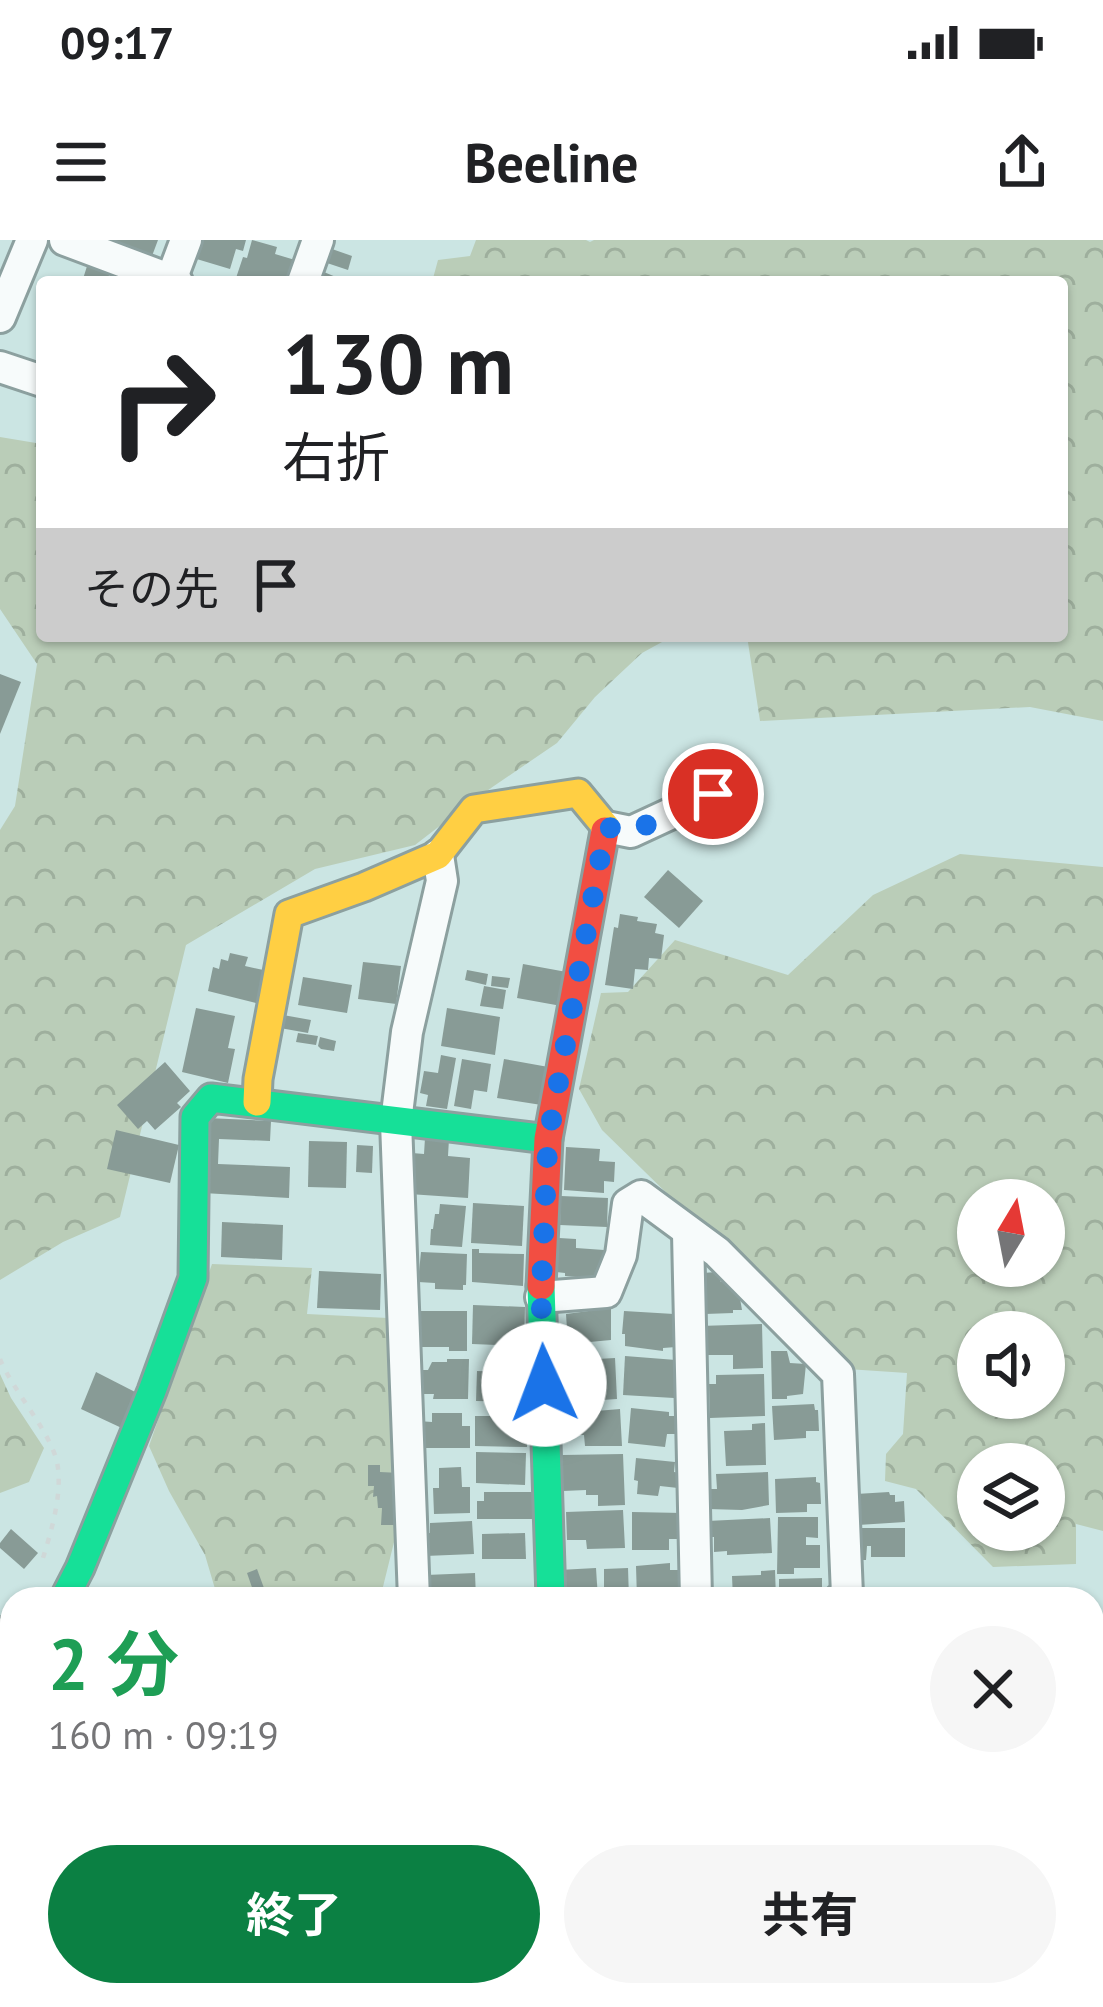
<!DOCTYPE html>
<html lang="ja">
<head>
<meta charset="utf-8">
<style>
  :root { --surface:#fff; --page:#f6f6f6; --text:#202124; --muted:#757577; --accent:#0b8043 }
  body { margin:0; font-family:"PT Sans","Noto Sans JP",sans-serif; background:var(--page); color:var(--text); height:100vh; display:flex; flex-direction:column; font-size:45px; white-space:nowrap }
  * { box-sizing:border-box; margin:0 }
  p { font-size:39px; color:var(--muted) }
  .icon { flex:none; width:66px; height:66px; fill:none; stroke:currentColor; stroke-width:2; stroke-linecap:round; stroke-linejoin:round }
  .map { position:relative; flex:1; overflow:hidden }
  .side { position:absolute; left:0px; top:1347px; width:1104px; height:420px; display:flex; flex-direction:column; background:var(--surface); border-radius:36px 36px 0 0; box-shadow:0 3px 9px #0004 }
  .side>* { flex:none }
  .banner { position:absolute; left:36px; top:36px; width:1032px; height:366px; border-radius:12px; box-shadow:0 3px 9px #0004; background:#fff; color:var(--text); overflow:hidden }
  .needle { width:78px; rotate:10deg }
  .fabs { position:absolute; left:957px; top:939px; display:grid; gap:24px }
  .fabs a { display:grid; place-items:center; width:108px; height:108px; border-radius:50%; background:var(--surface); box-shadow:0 3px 9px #0004; font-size:60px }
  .pin { position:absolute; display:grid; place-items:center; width:102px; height:102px; color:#fff; margin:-51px; border:6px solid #fff; border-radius:50%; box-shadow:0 3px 12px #0007 }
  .me { position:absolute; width:132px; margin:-66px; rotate:358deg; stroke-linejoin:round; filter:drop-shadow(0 0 9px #0008) }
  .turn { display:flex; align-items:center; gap:42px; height:252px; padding:0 48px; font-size:54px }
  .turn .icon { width:156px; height:156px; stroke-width:2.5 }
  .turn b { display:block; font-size:84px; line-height:102px }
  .then { display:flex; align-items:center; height:114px; padding:0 48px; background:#0003; gap:24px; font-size:45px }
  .round { display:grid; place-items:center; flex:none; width:126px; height:126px; border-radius:63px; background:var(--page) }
  .overview { display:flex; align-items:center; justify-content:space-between; height:204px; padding:0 48px }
  h1 { font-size:72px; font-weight:700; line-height:90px; color:#1e9e55 }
  .action { display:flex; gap:24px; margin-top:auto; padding:24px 48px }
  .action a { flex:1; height:138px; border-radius:72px; background:var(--accent); color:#fff; font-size:48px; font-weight:700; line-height:138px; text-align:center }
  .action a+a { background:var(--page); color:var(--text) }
  .status { display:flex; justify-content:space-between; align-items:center; height:84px; padding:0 60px; background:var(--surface); direction:ltr }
  .status svg { height:33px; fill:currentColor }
  header { display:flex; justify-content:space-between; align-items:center; height:156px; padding:0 48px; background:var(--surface); font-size:54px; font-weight:700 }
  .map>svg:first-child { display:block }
</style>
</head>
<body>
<div class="status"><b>09:17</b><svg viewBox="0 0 49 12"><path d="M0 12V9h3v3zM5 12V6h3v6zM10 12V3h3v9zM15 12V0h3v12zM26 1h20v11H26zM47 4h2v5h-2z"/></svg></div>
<header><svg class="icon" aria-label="menu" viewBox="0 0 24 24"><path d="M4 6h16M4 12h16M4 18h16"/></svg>Beeline<svg class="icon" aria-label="share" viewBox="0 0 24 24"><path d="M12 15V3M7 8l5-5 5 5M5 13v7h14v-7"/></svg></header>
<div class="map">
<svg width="1103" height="1767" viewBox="0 0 1103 1767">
  <defs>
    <pattern id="forest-crowns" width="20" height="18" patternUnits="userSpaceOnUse" patternTransform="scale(3)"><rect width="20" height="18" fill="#bacdb8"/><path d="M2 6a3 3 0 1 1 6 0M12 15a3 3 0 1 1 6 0" fill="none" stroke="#9eaf9d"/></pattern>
  </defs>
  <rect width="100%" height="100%" fill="#cbe5e3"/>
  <g fill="url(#forest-crowns)" fill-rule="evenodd">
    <path d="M476,0H586L590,2L594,0H1103V481L1030,467L760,481L747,396H1062V42H432L438,20L470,16Z"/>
    <path d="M0,197L42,204V396H673L642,413L595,457L557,503L472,561L415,605L315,629L186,705L120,977L63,1002L0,1040V590L15,566L37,424L0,369Z"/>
    <path d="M960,614L1103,627V1291L1076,1284V1324L993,1327L916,1249L885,1241L886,1214L903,1194L907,1133L847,1129L602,890L579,849L601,753L628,752L675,700L788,735L873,655ZM978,960H1044V1026H978ZM978,1092H1044V1158H978ZM978,1224H1044V1290H978Z"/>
    <path d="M212,1024L312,1028L307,1074L388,1078L396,1294L380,1359H218L205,1315L169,1251L149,1206Z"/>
    <path d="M0,1134L11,1158L44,1208L29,1242L0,1253Z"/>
    <path d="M1092,1479L1103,1482V1767H532L521,1755H1092Z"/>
  </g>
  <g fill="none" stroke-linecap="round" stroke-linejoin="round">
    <g stroke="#a0b8ce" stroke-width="51">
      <path d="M0,1424L12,1476"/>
      <path d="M269,1755L271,1767"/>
    </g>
  </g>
  <g fill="#889b96">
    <path d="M109,0H158L152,16Z"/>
    <path d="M195,0H246L243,11L236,9L230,29L190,17Z"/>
    <path d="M252,0L277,7L275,14L295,20L288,42L235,41L243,17L247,18Z"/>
    <path d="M332,9L352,16L348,30L327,23Z"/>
    <path d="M88,23L111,30L108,38L116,42H82Z"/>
    <path d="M319,30L348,42H313Z"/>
    <path d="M0,434L21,442L0,494Z"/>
    <path d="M668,630L703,661L679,688L644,657Z"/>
    <path d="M620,674L638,677L637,681L657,684L655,693L664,695L661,719L649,718L648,730L635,729L633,749L605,745L614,687L618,688Z"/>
    <path d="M230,713L248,717L245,726L268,731L260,764L208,751L213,727L219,729L221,719L228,721Z"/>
    <path d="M363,722L401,726L396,764L358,759Z"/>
    <path d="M523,724L572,733L567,767L517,758Z"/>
    <path d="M467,730L488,734L486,745L465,740Z"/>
    <path d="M492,736L510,738L508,748L491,746Z"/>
    <path d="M303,737L352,745L347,773L298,765Z"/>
    <path d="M484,746L506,750L503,769L480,766Z"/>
    <path d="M196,768L235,776L228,808L235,809L228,843L182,832Z"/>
    <path d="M447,768L500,777L495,815L441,806Z"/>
    <path d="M283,775L311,780L308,793L280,788Z"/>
    <path d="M298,793L318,796L316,805L296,802Z"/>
    <path d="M320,797L336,801L334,811L321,809L318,806Z"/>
    <path d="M441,815L456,818L447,869L426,866L428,855L420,853L424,831L438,833Z"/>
    <path d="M462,819L491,824L487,852L474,850L471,869L454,866Z"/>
    <path d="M504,819L554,828L548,866L497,858Z"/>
    <path d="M165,822L190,851L177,863L181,867L155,890L147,881L138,889L117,865Z"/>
    <path d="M207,878L271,881L270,901L219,899L218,924L290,927L289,958L203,953Z"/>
    <path d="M116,890L179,905L170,943L107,929Z"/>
    <path d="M425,898L449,899L448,916L470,918L468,958L409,954L412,913L424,914Z"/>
    <path d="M309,901L347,902L346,948L308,947Z"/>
    <path d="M357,905L373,906L372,933L356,932Z"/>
    <path d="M566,907L600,909L599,921L615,922L614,942L604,941V953L564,950Z"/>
    <path d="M561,956L608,958L607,987L560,985Z"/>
    <path d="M473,963L524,966L522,1006L471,1003Z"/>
    <path d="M440,964L466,966L462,1007L430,1005L431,989H433L435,974H439Z"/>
    <path d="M222,982L283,985L282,1020L221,1017Z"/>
    <path d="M559,998L576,999V1008L604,1010L602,1039L565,1036V1033L556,1032Z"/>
    <path d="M472,1009H479V1013L524,1014L523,1046L472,1042Z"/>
    <path d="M421,1012L467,1014L466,1045H463V1050L435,1049V1043L418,1042Z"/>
    <path d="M319,1031L381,1034L380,1070L317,1068Z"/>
    <path d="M716,1032L721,1042L730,1041V1047H738L742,1070H733V1073L705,1074L703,1033Z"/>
    <path d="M473,1065L525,1067L524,1106L472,1104Z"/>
    <path d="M611,1068V1100L568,1104L566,1074Z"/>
    <path d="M419,1071H467V1111H449V1107H419Z"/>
    <path d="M624,1071L674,1074L673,1078H678L676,1107L663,1108V1111L625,1106V1094H622Z"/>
    <path d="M762,1084L763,1128L733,1129V1115H701L700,1086Z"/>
    <path d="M771,1111H787L790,1123L806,1124L803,1154L787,1156V1159H772Z"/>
    <path d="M625,1116L676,1120L674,1158L623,1155Z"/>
    <path d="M615,1118L617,1159L587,1161L586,1146L563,1147L562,1121Z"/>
    <path d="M447,1119H469L468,1159H433L434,1154H418V1130H428L432,1122H447Z"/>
    <path d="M477,1131L528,1133V1162L476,1161Z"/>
    <path d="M96,1132L139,1154L126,1190L81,1169Z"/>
    <path d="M764,1134L765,1176L710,1178L709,1144H716V1135Z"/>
    <path d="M814,1164L815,1170H818L819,1191H806V1198L774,1200L772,1166Z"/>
    <path d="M631,1168L669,1172V1176H677L675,1194H667L665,1207L628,1203Z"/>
    <path d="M620,1169L622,1206H585L584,1195H575L573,1173Z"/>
    <path d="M497,1171H527V1207L475,1206V1176H497Z"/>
    <path d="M432,1173H462V1186H470V1208H418V1181L432,1182Z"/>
    <path d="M765,1183L766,1225L726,1226L724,1191L752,1190V1184Z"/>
    <path d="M476,1212L526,1213L525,1245L476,1243Z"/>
    <path d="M623,1214L625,1265L598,1266V1255H586V1250L563,1251L562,1215Z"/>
    <path d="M636,1218L675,1222L674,1232L680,1233L678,1248L660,1246L658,1256L637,1254L638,1241L634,1240Z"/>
    <path d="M368,1225H380V1232L400,1233L402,1285H381L382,1268H378L377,1256L373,1257L374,1246H368Z"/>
    <path d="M461,1227L462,1247H470V1273L434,1274L433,1248H439V1228Z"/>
    <path d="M768,1232L769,1265L742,1270L708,1269V1249H717L716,1234Z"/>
    <path d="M816,1237V1242L820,1243L821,1264H807V1272L776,1273L775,1239Z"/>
    <path d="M484,1252H533V1279H477V1261H484Z"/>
    <path d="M889,1252L890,1255H895V1262L904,1261L905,1282L858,1285L856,1254Z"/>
    <path d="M623,1270L625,1308L587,1309L586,1300H567L566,1272Z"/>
    <path d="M632,1272L683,1273V1299H669V1310H632Z"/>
    <path d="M778,1277H818V1298L806,1297V1305H820V1328H794V1334H777Z"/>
    <path d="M770,1278L772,1313L727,1315V1311L714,1312V1297H708L707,1281Z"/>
    <path d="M472,1281L474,1314L425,1316L424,1293H430V1283Z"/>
    <path d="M851,1288H905V1317H871V1306H867L866,1320H851Z"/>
    <path d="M11,1289L38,1313L24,1329L0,1308V1303Z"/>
    <path d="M525,1293L526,1319H482V1294Z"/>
    <path d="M670,1323V1330H678L679,1359H637L636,1326Z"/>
    <path d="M596,1328L598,1359H561L559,1330Z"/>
    <path d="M628,1328L629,1359H604V1329Z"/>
    <path d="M257,1329L268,1359H256L247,1333Z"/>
    <path d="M775,1330L776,1359H733L732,1336L761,1335V1331Z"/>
    <path d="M475,1333L476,1359H427L426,1335Z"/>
    <path d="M822,1338V1354L813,1355V1359H779V1339Z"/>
    <path d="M0,1697L12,1720V1755H29L26,1767H7L0,1759Z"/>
    <path d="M475,1755H497L498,1767H477Z"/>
  </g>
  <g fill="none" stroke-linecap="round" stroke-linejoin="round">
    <g stroke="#8ca09f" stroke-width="36">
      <g id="street">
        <path d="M65,0L177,42"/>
        <path d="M171,40L186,0"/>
        <path d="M303,42L318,0"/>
        <path d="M0,77L32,0"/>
        <path d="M0,127L42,141"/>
        <path d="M606,587L631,592L713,554"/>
        <path d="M688,993L696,1359"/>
        <path d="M541,1057L606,1052L621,1015L628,964L641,956L717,1012L838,1134L847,1355L840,1359"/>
        <path d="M414,1359L396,882L407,792L442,641L438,615"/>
        <path d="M0,1395L12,1390"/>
      </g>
    </g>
    <g stroke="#8ca09f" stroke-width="33">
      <g id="fast">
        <path d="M541,1046L551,1359"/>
        <path d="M64,1359L80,1328L152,1151L193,1038L195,877L211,858L548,899"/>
        <path d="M0,1526L12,1548"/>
      </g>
    </g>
    <g stroke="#8ca09f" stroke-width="33">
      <g id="slow">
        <path d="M257,862L258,839L289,674L364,647L438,615L474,569L578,553L606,587L605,591"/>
        <path d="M126,1755L132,1767"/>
      </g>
    </g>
    <g stroke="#8ca09f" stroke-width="33">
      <path id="jam" d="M541,1046L548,899L605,591"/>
    </g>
    <path stroke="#d0d8d8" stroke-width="4.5" stroke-dasharray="6 9" stroke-linecap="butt" d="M0,1119C13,1151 50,1191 57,1222C63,1252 52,1289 43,1318"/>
    <use href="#street" stroke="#f7fbfb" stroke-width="30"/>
    <use href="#fast" stroke="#16e098" stroke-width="27"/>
    <use href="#slow" stroke="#ffcf43" stroke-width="27"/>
    <use href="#jam" stroke="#f24e42" stroke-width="27"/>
  </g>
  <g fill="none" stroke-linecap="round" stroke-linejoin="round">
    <path stroke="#1a73e8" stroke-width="21" stroke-dasharray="0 37.8" d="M544,1144L541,1057L548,899L606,587L631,592L713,554"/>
  </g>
</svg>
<div class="fabs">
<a><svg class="needle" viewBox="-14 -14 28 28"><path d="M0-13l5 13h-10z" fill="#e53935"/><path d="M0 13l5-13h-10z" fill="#757577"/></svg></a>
<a><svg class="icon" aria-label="sound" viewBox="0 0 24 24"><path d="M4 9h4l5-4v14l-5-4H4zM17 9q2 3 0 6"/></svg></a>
<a><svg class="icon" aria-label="layers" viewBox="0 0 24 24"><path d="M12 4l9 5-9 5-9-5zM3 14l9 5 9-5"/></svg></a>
</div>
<div class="pin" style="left:713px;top:554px;background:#d93025"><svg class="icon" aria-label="arrive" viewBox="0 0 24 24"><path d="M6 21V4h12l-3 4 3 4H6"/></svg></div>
<svg class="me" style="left:544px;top:1144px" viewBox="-20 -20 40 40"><circle r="19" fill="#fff"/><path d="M0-13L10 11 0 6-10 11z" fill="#1a73e8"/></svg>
<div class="banner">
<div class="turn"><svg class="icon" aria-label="right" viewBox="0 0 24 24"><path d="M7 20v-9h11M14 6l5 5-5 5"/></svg><div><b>130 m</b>右折</div></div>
<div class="then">その先<svg class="icon" aria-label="arrive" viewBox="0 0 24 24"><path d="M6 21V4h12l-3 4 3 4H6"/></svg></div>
</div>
<section class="side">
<div class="overview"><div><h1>2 分</h1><p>160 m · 09:19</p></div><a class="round"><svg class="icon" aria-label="close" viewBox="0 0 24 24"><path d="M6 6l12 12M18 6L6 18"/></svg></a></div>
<div class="action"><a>終了</a><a>共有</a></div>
</section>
</div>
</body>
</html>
